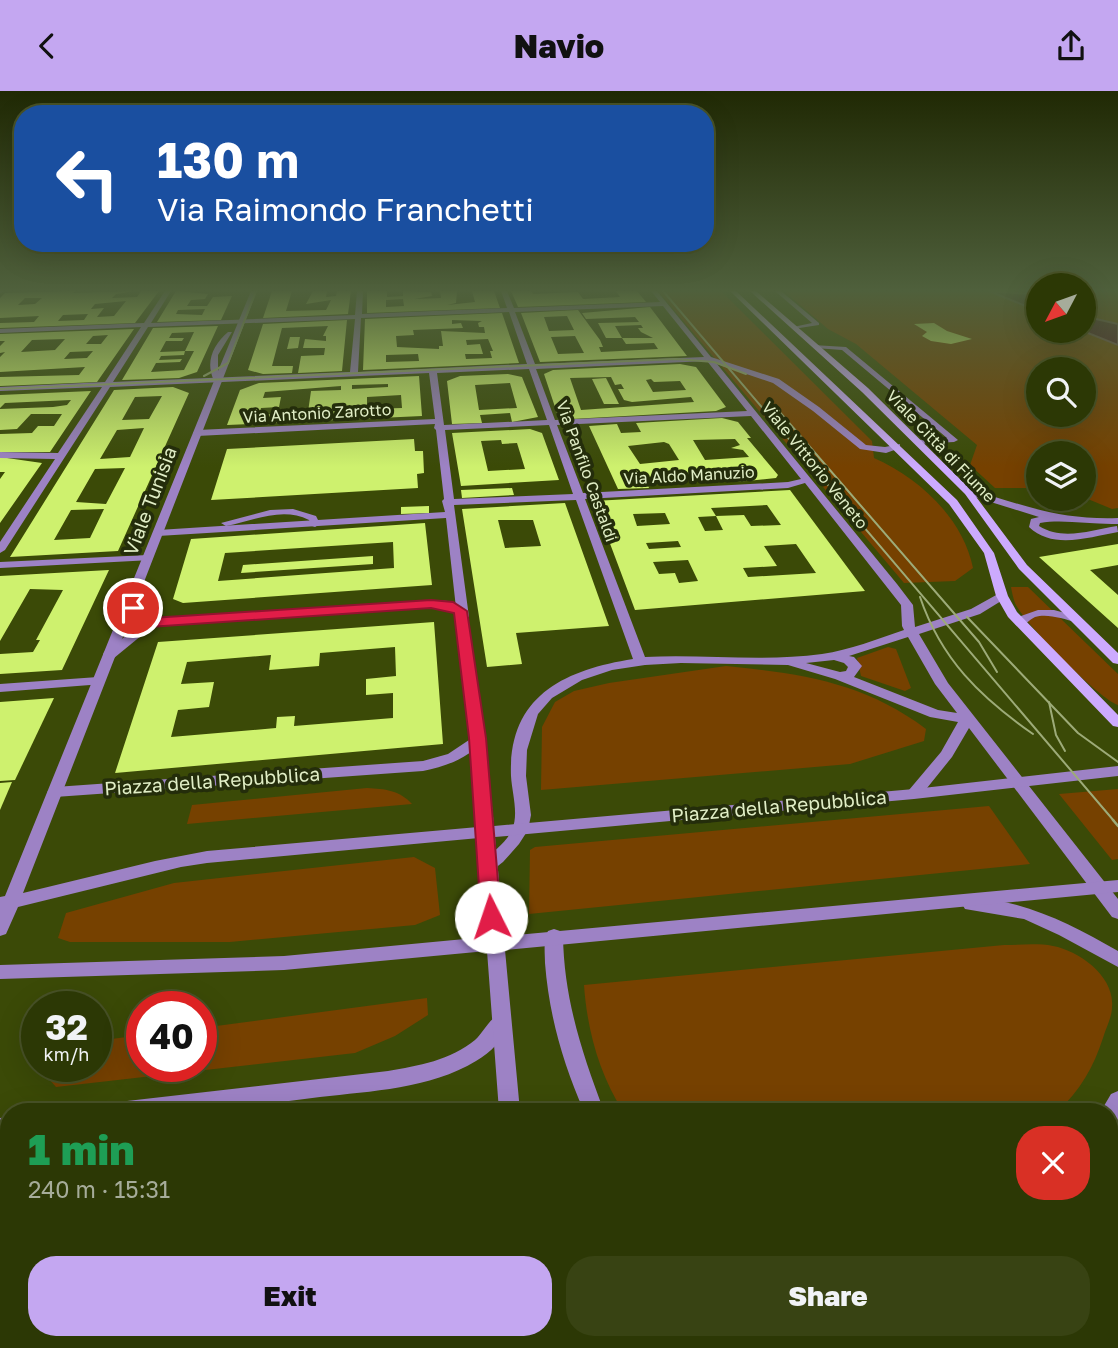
<!DOCTYPE html>
<html lang="en">
<head>
<meta charset="utf-8">
<style>
  :root { --surface:#2c3805; --page:#384313; --text:#f1f3f6; --muted:#a6ac9a; --line:#485227; --accent:#c4a7f1 }
  body { margin:0; font-family:"Golos Text",sans-serif; background:var(--page); color:var(--text); height:100vh; display:flex; flex-direction:column; font-size:26px; white-space:nowrap }
  * { box-sizing:border-box; margin:0 }
  p { font-size:23px; color:var(--muted) }
  .icon { flex:none; width:38px; height:38px; fill:none; stroke:currentColor; stroke-width:2; stroke-linecap:round; stroke-linejoin:round }
  .map { position:relative; flex:1; overflow:hidden }
  .drawer { position:absolute; left:0px; top:1012px; width:1118px; height:247px; display:flex; flex-direction:column; background:var(--surface); border-radius:28px 28px 0 0; box-shadow:0 7px 28px #0002,0 0 0 2px var(--line) }
  .drawer>* { flex:none }
  .banner { position:absolute; left:14px; top:14px; width:700px; height:147px; border-radius:28px; box-shadow:0 7px 28px #0002,0 0 0 2px var(--line); background:#1a4fa0; color:#fff; overflow:hidden }
  .needle { width:46px; rotate:229deg }
  .buttons { position:absolute; left:1026px; top:182px; display:grid; gap:14px }
  .buttons a { display:grid; place-items:center; width:70px; height:70px; border-radius:50%; background:var(--surface); box-shadow:0 7px 28px #0002,0 0 0 2px var(--line); font-size:35px }
  .speed { position:absolute; left:21px; top:900px; display:flex; gap:14px; font-size:35px; font-weight:700; text-align:center }
  .speed>* { display:grid; place-content:center; width:91px; height:91px; border-radius:50%; background:var(--surface); box-shadow:0 7px 28px #0002,0 0 0 2px var(--line); line-height:1 }
  .speed small { font-size:18px; font-weight:400 }
  .speed .limit { border:10px solid #d22; background:#fff; color:#111 }
  .pin { position:absolute; display:grid; place-items:center; width:60px; height:60px; color:#fff; margin:-30px; border:4px solid #fff; border-radius:50%; box-shadow:0 2px 7px #0007 }
  .me { position:absolute; width:77px; margin:-38px; rotate:356deg; stroke-linejoin:round; filter:drop-shadow(0 0 5px #0008) }
  .turn { display:flex; align-items:center; gap:24px; height:147px; padding:0 28px; font-size:32px }
  .turn .icon { width:91px; height:91px; stroke-width:2.5 }
  .turn b { display:block; font-size:49px; line-height:60px }
  .round { display:grid; place-items:center; flex:none; width:74px; height:74px; border-radius:28px; background:var(--page) }
  .overview { display:flex; align-items:center; justify-content:space-between; height:119px; padding:0 28px }
  h1 { font-size:42px; font-weight:800; line-height:52px; color:#1e9e55 }
  .action { display:flex; gap:14px; margin-top:auto; padding:14px 28px }
  .action a { flex:1; height:80px; border-radius:28px; background:var(--accent); color:#111; font-size:28px; font-weight:800; line-height:80px; text-align:center }
  .action a+a { background:var(--page); color:var(--text) }
  header { display:flex; justify-content:space-between; align-items:center; height:91px; padding:0 28px; background:var(--accent); color:#111; font-size:32px; font-weight:800 }
  .map>svg:first-child { display:block }
</style>
</head>
<body>
<header><svg class="icon" aria-label="back" viewBox="0 0 24 24"><path d="M15 5l-7 7 7 7"/></svg>Navio<svg class="icon" aria-label="share" viewBox="0 0 24 24"><path d="M12 15V3M7 8l5-5 5 5M5 13v7h14v-7"/></svg></header>
<div class="map">
<svg width="1118" height="1257" viewBox="0 0 1118 1257">
  <rect width="100%" height="100%" fill="#3b4a07"/>
  <g fill="#764100" fill-rule="evenodd">
    <path d="M658,200H721L872,350L874,367C919,387 963,427 973,477L955,490L904,492Z"/>
    <path d="M784,200H1038V240H1083V200H1118V417L1112,418L1083,406V362H1038V397H995L970,374L977,354L856,253L828,238ZM1038,278H1083V324H1038Z"/>
    <path d="M1011,496H1028L1118,583V614C1099,608 1023,531 1015,512C1013,507 1012,501 1011,496Z"/>
    <path d="M888,556L896,558L911,597L905,600L861,585L857,567Z"/>
    <path d="M726,575C802,583 863,591 926,638L924,650L850,673L541,699L542,636L555,611L574,600L609,592Z"/>
    <path d="M367,697C385,698 399,699 412,713L187,733L192,714Z"/>
    <path d="M1118,698V768L1112,769L1059,703Z"/>
    <path d="M989,715L1030,773L529,823L530,759L535,756Z"/>
    <path d="M414,766L435,777L440,824L415,834L230,851H70L58,847L66,822L174,792Z"/>
    <path d="M1004,854C1020,854 1038,852 1053,855C1080,860 1115,886 1112,916C1112,926 1106,937 1103,947C1094,975 1080,1000 1058,1020H623C599,983 587,938 584,894Z"/>
    <path d="M427,907L428,924L395,945L355,962L56,996L42,980L44,975H96V950L142,944V975H201V937Z"/>
  </g>
  <g fill="#4c0a24" stroke="#794e55" stroke-width="2">
    <path d="M989,200L1029,203L1038,200V220Z"/>
    <path d="M1083,225L1118,233V254L1083,240Z"/>
  </g>
  <g fill="#cef16e" fill-rule="evenodd">
    <path d="M75,200L73,202L135,200L116,203L112,207L137,206L141,200H159L135,232L0,237V232L34,231L39,225L0,227V207L5,202ZM25,207H42L35,213L18,214ZM126,210L114,225L97,226L104,217L91,218L95,213ZM88,223L84,229L58,230L63,224Z"/>
    <path d="M176,200L208,203L205,208L191,209L187,215H207L213,206L232,205L221,229L157,231ZM205,218L202,224L176,223L178,219Z"/>
    <path d="M272,200H292L286,220L326,219L331,209L306,213L313,200H327L326,206L336,205L337,200H351L348,223L263,227Z"/>
    <path d="M367,200H387V206L403,205V200L431,201L432,205L414,208L441,207L440,200H457L456,212L447,214L475,211L472,200H494L500,217L367,222ZM403,208L404,215L386,216V209Z"/>
    <path d="M511,200H531L533,203L578,201L583,208L620,206L616,200H637L646,211L518,216Z"/>
    <path d="M650,216L687,265L540,271L521,222L578,219L600,249L603,256H599L601,261L658,258L654,252L626,253L622,247H653L641,241L638,237H643L641,234L615,235L622,247H606L598,232L639,231L635,226L586,228L582,222ZM567,225L574,239L549,240L544,226ZM575,245L584,262L558,263L551,246Z"/>
    <path d="M502,222L519,272L363,279L365,228ZM452,229L482,230L478,232L479,236H484L485,242L441,240L443,255H439V258L397,256L396,245L414,244L413,239L463,237L461,232L452,233ZM488,248L493,260H490L492,267L466,268L465,263H483L480,253L467,254L466,249ZM418,263L419,270L386,271V264Z"/>
    <path d="M347,229L342,280L298,282L301,265L324,264L325,257H303L305,248L326,250V245H323L328,235L282,237L272,275H293L292,282L263,283L248,279L263,233Z"/>
    <path d="M934,232L947,240L972,248L951,253L931,250L922,245L927,241L914,233Z"/>
    <path d="M218,235L197,281L179,287L122,289L153,237ZM194,241L185,260L160,261L166,250H182L184,247H169L172,242ZM185,260H194L184,279L151,281L156,272L180,271L182,268L159,269L161,265L184,264Z"/>
    <path d="M134,238L97,291L0,295V286L79,284L85,276L0,281V266L5,261L0,262V255L5,250H0V243ZM108,244L101,253H86L93,245ZM65,248L55,259L21,261L32,249ZM93,260L87,267L64,268L70,261Z"/>
    <path d="M290,246H300L298,257L287,258Z"/>
    <path d="M680,273L696,276L726,316L716,320L571,328L558,325L544,283L553,279ZM611,286L615,294L621,293L624,298H618L624,309L632,311L691,306L694,311L581,319L570,287ZM651,288L654,291L680,290L686,299L653,301L646,289Z"/>
    <path d="M508,283L522,286L538,326L512,331L510,322L480,324L482,332L452,333L447,290L460,285ZM510,292L517,317L479,319L475,294Z"/>
    <path d="M419,285L422,325L227,334L240,299L259,292ZM388,293V296L352,298V294ZM341,295V299L311,300L308,321L259,324L261,317L279,316L281,306L263,307L265,301ZM401,304L402,317L367,318V306Z"/>
    <path d="M606,287L619,313H604L592,288Z"/>
    <path d="M173,296L189,302L118,460L10,466L114,299ZM162,305L149,328L122,329L135,306ZM144,337L130,366L100,368L117,339ZM125,377L106,413L76,411L95,378ZM104,418L90,447L54,449L71,419Z"/>
    <path d="M91,300L50,361H0V343L32,342L38,335H54L62,323H31L17,338L0,339V318L53,316L67,314L71,309L5,312L0,317V304Z"/>
    <path d="M722,327L738,331L751,347H747L778,384L776,387L737,391L730,381L644,386L649,397L618,398L589,335L617,333L621,342L641,341L636,332ZM735,348L740,354L731,357L743,359L749,366L705,369L693,349ZM664,351L669,353L679,369L640,373L628,355Z"/>
    <path d="M530,338L542,342L559,389L461,395L452,342ZM501,349L502,353L517,352L525,378L488,380L481,350Z"/>
    <path d="M414,348L415,360H423L424,382L417,383L418,397L211,409L227,358Z"/>
    <path d="M0,366L42,372L0,432V388L5,381H0Z"/>
    <path d="M512,397L514,404L462,407L461,399Z"/>
    <path d="M790,399L865,500L635,519L594,410ZM767,414L781,434L751,435L744,424L716,425L723,439L705,440L698,426L716,425L711,417ZM665,422L670,433L637,435L633,423ZM678,450L681,456L649,458L646,452ZM796,453L816,482L748,486L743,477L777,475L764,455ZM688,469L698,490L679,492L675,482L659,483L653,471Z"/>
    <path d="M565,412L609,535L516,542L522,573L487,576L462,418ZM498,429H533L541,455L505,457Z"/>
    <path d="M429,415V422L401,423V416Z"/>
    <path d="M425,432L432,494L183,512L173,508L191,448ZM393,451L394,477L218,490L225,462Z"/>
    <path d="M1118,453V474L1090,479L1118,504V537L1039,466Z"/>
    <path d="M373,465V473L241,482L243,474Z"/>
    <path d="M109,479L62,579L0,583V563L33,561L40,549H36L63,499L30,498L0,550V485Z"/>
    <path d="M434,531L443,653L115,682L158,551ZM395,556L396,585L366,588V604L393,602V627L294,635L295,625L277,626L276,637L171,646L178,619L209,616L214,591L181,593L187,571L271,564L269,579L319,575L320,562Z"/>
    <path d="M54,607L15,689L0,690V611Z"/>
    <path d="M12,691L0,719V692Z"/>
    <path d="M9,1075V1245L0,1246V1076Z"/>
    <path d="M106,1250H142L136,1257H100Z"/>
    <path d="M257,1250H306L312,1257H261Z"/>
    <path d="M373,1250H484L485,1257H373Z"/>
    <path d="M764,1250H796L798,1257H766Z"/>
  </g>
  <g fill="none" stroke-linecap="round" stroke-linejoin="round">
    <g fill="#9d82c5" fill-rule="evenodd">
      <path d="M775,200H781L819,232V234L793,238V236L812,232Z"/>
      <path d="M813,254L846,256L958,349L954,351L915,353V349H918L947,347L842,259L815,257Z"/>
      <path d="M293,418L316,425L320,433L315,436L312,435L309,429C282,415 253,430 226,435L221,432L270,419Z"/>
      <path d="M1038,519H1054L1080,526L1081,528L1076,531C1064,528 1047,522 1035,526C1029,529 1025,534 1020,536L1015,533L1021,525Z"/>
    </g>
    <g fill="#9d82c5" fill-rule="evenodd">
      <path d="M0,200H5L0,202Z"/>
      <path d="M165,200H171L151,232L355,224L357,200H363L362,223L507,217L501,200H507L514,217L660,211L651,200H657L711,266L779,288L819,316L866,354L885,356L900,353V357L886,362L860,358L813,320L773,292L717,273L897,493L913,514L915,536L971,518L998,503H1006V507L980,523L919,543L948,592L1118,808V828L1112,826L969,637L952,666L919,707H909L906,703L909,699L941,661L958,631L930,626L835,588L788,574L681,572L645,574L612,579L582,589L552,607L538,623L527,659L526,685L531,724L528,739L519,753L503,771L494,778L488,780L482,778L480,774L482,770C493,761 506,752 512,739C519,723 512,702 511,685C508,606 563,579 633,568L576,409L454,414L469,526L463,530L457,526L446,427L158,445L153,442L158,439L445,421L442,410L444,408L436,339L434,337L435,333L197,345L193,342L197,339L435,328L429,282L110,296L5,459L0,462V451L55,368L0,367V361L58,362L102,296L0,300V296L105,291L141,236L0,242V238L144,232ZM663,215L704,266L535,273L515,221ZM509,221L527,273L358,281L361,227ZM355,228L350,281L113,291L148,236ZM707,270L747,320L555,329L536,278ZM529,278L547,329L444,334L437,282ZM751,325L801,388L788,391L583,402L557,334ZM549,334L573,403L454,408L445,339ZM805,392L901,514L902,535L904,539C877,548 850,559 822,563C763,571 704,563 645,566L585,408L788,397ZM908,546L935,593L957,622L938,619L854,586L862,575L854,566L849,565ZM834,569L844,572L848,576L846,580L840,581L806,572Z"/>
      <path d="M968,398C1024,414 1058,429 1118,427V433C1092,434 1064,428 1040,432L1039,435C1063,450 1091,439 1117,435L1118,441C1089,446 1053,459 1029,436L1031,428L1039,426L965,403V399Z"/>
      <path d="M148,464L152,465V469L0,477V471Z"/>
      <path d="M149,528L153,529L155,532L153,535L114,567H104L103,564L104,561Z"/>
      <path d="M98,586L103,587L105,590L103,593L0,601V593Z"/>
      <path d="M478,643L485,647C470,667 447,675 423,680L55,706L47,701L55,696L423,670L448,663Z"/>
      <path d="M971,806C1026,810 1071,833 1118,860V876L1059,844L1024,828L965,818L962,813L965,808Z"/>
      <path d="M554,838L560,840L563,845C564,908 582,962 604,1020H584C563,973 549,924 545,872C545,862 543,849 548,840Z"/>
      <path d="M501,923L508,925L511,931C503,948 492,961 476,970C430,998 371,1000 320,1006C252,1015 185,1023 116,1020L119,1013L127,1010L388,980C418,975 451,969 475,949C484,941 489,927 501,923Z"/>
      <path d="M1118,1000V1031L1110,1035V1020H1101L1111,1003Z"/>
      <path d="M9,1026V1046L0,1047V1027Z"/>
      <path d="M1110,1056L1118,1059V1085L1110,1081Z"/>
      <path d="M1054,1250H1080L1083,1257H1057Z"/>
    </g>
    <g fill="#9d82c5" fill-rule="evenodd">
      <path d="M251,200H257L137,509L141,522L151,528L431,509L448,510L464,517L485,647L494,735L914,698L1118,675V685L914,708L495,746L504,845L1118,789V801L505,859L520,1020H499L487,860L284,879L0,888V874L284,865L486,846L479,747L207,772L181,776L18,816L6,843L0,845V806L5,805L214,290C205,271 213,254 228,241H232L218,264V280ZM431,517H446L454,522L471,647L478,736L207,760L155,770L23,802L131,525L149,536Z"/>
      <rect x="520" y="1250" width="26" height="7"/>
    </g>
    <g fill="#ccaafe" fill-rule="evenodd">
      <path d="M730,200H736L957,409L994,462L1008,505L1017,521L1118,624V636L1113,635L1008,526L996,505L984,462L949,413Z"/>
      <path d="M750,200H756L868,297L971,399L1027,474L1118,562V573L1113,572L1019,478L965,403L862,301Z"/>
    </g>
    <g stroke="#9dab78" stroke-width="2">
      <path d="M663,200L1114,730"/>
      <path d="M204,285L228,272L256,200"/>
      <path d="M0,298L676,268L714,271L746,283"/>
      <path d="M777,318L979,551L997,581"/>
      <path d="M920,506C941,568 980,606 1033,643"/>
      <path d="M967,526L1078,642L1118,671"/>
      <path d="M1049,611L1056,644L1065,660"/>
    </g>
    <path stroke="#9dab78" stroke-width="2.5" d="M1113,729L1118,735"/>
  </g>
  <linearGradient id="sky" x2="0" y2="1"><stop stop-color="#202904"/><stop offset="0.53" stop-color="#4f603c"/><stop offset="1" stop-color="#4f603c" stop-opacity="0"/></linearGradient>
  <rect width="1118" height="376" fill="url(#sky)"/>
  <path fill="#e11d48" stroke="#92132f" stroke-width="2" d="M431,509L453,511L467,520L486,647L501,826L498,831H484L481,826L469,647L454,522L431,517L149,536L131,527L126,517L137,514L142,522L151,527Z"/>
  <g text-anchor="middle" stroke-width="7" stroke-linejoin="round" paint-order="stroke">
    <g font-size="16" fill="#e1eec6" stroke="#242d0b">
      <text transform="translate(317 322) rotate(-3)" y="6">Via Antonio Zarotto</text>
      <text transform="translate(941 355) rotate(46)" y="6">Viale Città di Fiume</text>
      <text transform="translate(815 374) rotate(51)" y="6">Viale Vittorio Veneto</text>
      <text transform="translate(587 380) rotate(70)" y="6">Via Panfilo Castaldi</text>
      <text transform="translate(689 384) rotate(-3)" y="6">Via Aldo Manuzio</text>
    </g>
    <g font-size="19" fill="#e1eec6" stroke="#242d0b">
      <text transform="translate(150 410) rotate(-69)" y="7">Viale Tunisia</text>
      <text transform="translate(212 690) rotate(-4)" y="7">Piazza della Repubblica</text>
      <text transform="translate(779 715) rotate(-5)" y="7">Piazza della Repubblica</text>
    </g>
  </g>
</svg>
<div class="buttons">
<a><svg class="needle" viewBox="-14 -14 28 28"><path d="M0-13l5 13h-10z" fill="#e53935"/><path d="M0 13l5-13h-10z" fill="#a6ac9a"/></svg></a>
<a><svg class="icon" aria-label="search" viewBox="0 0 24 24"><circle cx="10" cy="10" r="6"/><path d="M15 15l6 6"/></svg></a>
<a><svg class="icon" aria-label="layers" viewBox="0 0 24 24"><path d="M12 4l9 5-9 5-9-5zM3 14l9 5 9-5"/></svg></a>
</div>
<div class="speed"><div>32<small>km/h</small></div><div class="limit">40</div></div>
<div class="pin" style="left:133px;top:517px;background:#d93025"><svg class="icon" aria-label="arrive" viewBox="0 0 24 24"><path d="M6 21V4h12l-3 4 3 4H6"/></svg></div>
<svg class="me" style="left:491px;top:826px" viewBox="-20 -20 40 40"><circle r="19" fill="#fff"/><path d="M0-13L10 11 0 6-10 11z" fill="#e11d48"/></svg>
<div class="banner">
<div class="turn"><svg class="icon" aria-label="left" viewBox="0 0 24 24"><path d="M17 20v-9H6M10 6l-5 5 5 5"/></svg><div><b>130 m</b>Via Raimondo Franchetti</div></div>
</div>
<section class="drawer">
<div class="overview"><div><h1>1 min</h1><p>240 m · 15:31</p></div><a class="round" style="background:#d93025;color:#fff"><svg class="icon" aria-label="close" viewBox="0 0 24 24"><path d="M6 6l12 12M18 6L6 18"/></svg></a></div>
<div class="action"><a>Exit</a><a>Share</a></div>
</section>
</div>
</body>
</html>
